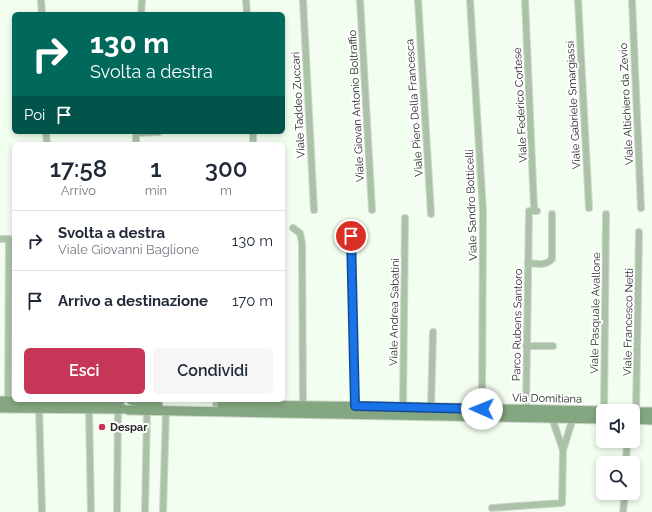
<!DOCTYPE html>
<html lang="it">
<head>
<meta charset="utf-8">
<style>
  :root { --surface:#fff; --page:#f6f6f7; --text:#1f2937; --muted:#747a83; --line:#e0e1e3; --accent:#c63656 }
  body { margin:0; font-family:Raleway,sans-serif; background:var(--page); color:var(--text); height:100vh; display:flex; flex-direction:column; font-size:15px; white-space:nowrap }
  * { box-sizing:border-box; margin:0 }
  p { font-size:13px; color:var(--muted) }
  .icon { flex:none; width:22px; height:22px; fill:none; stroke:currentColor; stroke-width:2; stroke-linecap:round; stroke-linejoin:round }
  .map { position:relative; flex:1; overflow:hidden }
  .drawer { position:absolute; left:12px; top:142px; width:273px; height:260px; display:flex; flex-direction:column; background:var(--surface); border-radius:6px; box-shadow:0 2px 6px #0003 }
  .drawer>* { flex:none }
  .hud { position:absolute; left:12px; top:12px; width:273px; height:122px; border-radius:6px; box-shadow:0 2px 6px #0003; background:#00695c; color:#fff; overflow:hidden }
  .tools { position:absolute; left:596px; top:404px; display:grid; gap:8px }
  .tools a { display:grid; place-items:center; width:44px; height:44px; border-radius:6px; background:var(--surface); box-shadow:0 2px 6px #0003; font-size:20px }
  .pin { position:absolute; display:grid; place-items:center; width:34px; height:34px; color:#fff; margin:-17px; border:2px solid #fff; border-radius:50%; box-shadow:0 1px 4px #0007 }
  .me { position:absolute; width:44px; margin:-22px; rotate:271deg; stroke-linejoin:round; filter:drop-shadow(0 0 3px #0008) }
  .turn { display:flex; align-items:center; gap:14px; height:84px; padding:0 12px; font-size:18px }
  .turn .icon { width:52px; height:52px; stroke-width:2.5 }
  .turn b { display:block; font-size:28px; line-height:34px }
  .then { display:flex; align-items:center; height:38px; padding:0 12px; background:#0003; gap:8px; font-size:15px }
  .eta { display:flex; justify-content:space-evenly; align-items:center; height:68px; text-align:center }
  .eta b { font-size:24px; font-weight:600; line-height:28px }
  .primary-button { display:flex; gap:8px; margin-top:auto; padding:8px 12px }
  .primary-button a { flex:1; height:46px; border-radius:6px; background:var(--accent); color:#fff; font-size:16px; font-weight:600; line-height:46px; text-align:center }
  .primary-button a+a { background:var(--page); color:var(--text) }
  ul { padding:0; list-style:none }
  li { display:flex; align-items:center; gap:12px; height:60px; padding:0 12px; border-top:1px solid var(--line) }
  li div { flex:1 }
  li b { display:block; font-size:15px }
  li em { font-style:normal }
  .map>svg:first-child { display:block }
</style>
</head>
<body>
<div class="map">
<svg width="652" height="512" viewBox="0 0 652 512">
  <rect width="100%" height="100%" fill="#f2fef0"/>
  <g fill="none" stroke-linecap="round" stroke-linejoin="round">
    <g stroke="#cdd8cb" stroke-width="8">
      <g id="street">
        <path d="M41,0L42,14"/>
        <path d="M246,0L247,14"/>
        <path d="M303,0L314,210"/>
        <path d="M360,0L372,210"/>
        <path d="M418,0L431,214"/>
        <path d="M470,0L483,211L482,409"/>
        <path d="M525,0L534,208"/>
        <path d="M578,0L589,208"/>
        <path d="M632,0L641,208"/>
        <path d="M141,14L142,0"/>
        <path d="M46,132L47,144"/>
        <path d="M253,132V144"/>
        <path d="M136,133L159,132"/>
        <path d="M136,144V132"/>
        <path d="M293,228L300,233L302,243L303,406"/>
        <path d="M351,236L355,406"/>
        <path d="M0,239H9L8,401"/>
        <path d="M528,263C537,264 546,266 552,259V214"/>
        <path d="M526,346H553"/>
        <path d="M216,405L217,400"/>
        <path d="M403,407L405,218"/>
        <path d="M39,408L42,512"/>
        <path d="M431,408L433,332"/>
        <path d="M89,409L91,512"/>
        <path d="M526,409L529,211H537"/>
        <path d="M604,411L606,214"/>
        <path d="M636,412L639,232"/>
        <path d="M552,418L563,450L573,418"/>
        <path d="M626,463L627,441"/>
        <path d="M492,508L562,503L563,450"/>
        <path d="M117,512L118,409"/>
        <path d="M145,512L147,410"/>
        <path d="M163,512L166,411"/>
        <path d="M623,512L625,493"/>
      </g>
    </g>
    <g stroke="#cdd8cb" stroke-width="11">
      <g id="secondary">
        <path d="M131,400L141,403L158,405"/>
        <path d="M0,401L106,403L121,400"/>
        <path d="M222,405L403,407L603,411"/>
        <path d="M0,408L123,409"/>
        <path d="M128,410L603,419"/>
        <path d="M633,412H652"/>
        <path d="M633,419L652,420"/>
      </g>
    </g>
    <use href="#street" stroke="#abc2a8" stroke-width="6"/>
    <use href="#secondary" stroke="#84a680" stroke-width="9"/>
  </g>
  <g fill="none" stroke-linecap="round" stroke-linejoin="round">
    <g stroke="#114b97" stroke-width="10">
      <path id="route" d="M351,236L355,406L482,409"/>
    </g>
    <use href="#route" stroke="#1a73e8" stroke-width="7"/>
  </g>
  <circle fill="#c63656" stroke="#fff" stroke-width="1.5" cx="102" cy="427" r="4"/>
  <g text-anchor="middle" stroke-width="4" stroke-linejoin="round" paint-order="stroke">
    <g font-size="11" fill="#242924" stroke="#fff">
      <text transform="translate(626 104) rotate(-93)" y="4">Viale Altichiero da Zevio</text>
      <text transform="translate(298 105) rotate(-93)" y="4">Viale Taddeo Zuccari</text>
      <text transform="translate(520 105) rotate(-93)" y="4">Viale Federico Cortese</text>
      <text transform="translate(573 105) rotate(-93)" y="4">Viale Gabriele Smargiassi</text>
      <text transform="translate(356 106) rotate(-93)" y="4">Viale Giovan Antonio Boltraffio</text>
      <text transform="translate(414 108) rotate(-94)" y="4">Viale Piero Della Francesca</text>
      <text transform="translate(471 205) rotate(-92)" y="4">Viale Sandro Botticelli</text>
      <text transform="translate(394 312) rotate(-89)" y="4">Viale Andrea Sabatini</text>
      <text transform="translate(595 313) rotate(-89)" y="4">Viale Pasquale Avallone</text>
      <text transform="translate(628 322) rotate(-89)" y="4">Viale Francesco Netti</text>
      <text transform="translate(517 325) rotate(-89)" y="4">Parco Rubens Santoro</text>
      <text transform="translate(547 398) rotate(1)" y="4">Via Domitiana</text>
    </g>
    <g font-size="11" font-weight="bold" fill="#242924" stroke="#fff" text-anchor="start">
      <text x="110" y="431">Despar</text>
    </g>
  </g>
</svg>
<div class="tools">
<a><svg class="icon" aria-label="sound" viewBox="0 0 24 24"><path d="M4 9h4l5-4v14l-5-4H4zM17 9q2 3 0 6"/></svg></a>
<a><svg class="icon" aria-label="search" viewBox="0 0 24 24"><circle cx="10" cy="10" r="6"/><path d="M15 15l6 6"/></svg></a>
</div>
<div class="pin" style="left:351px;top:236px;background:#d93025"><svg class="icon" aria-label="arrive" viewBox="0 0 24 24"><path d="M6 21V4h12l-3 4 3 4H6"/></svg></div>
<svg class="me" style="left:482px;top:409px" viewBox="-20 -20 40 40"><circle r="19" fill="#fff"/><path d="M0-13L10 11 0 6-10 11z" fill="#1a73e8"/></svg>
<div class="hud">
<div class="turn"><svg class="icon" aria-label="right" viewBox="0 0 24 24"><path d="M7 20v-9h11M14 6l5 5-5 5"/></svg><div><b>130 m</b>Svolta a destra</div></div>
<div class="then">Poi<svg class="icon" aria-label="arrive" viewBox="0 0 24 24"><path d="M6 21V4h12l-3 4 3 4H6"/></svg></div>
</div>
<section class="drawer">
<div class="eta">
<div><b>17:58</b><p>Arrivo</p></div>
<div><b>1</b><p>min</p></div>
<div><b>300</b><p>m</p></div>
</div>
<ul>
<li><svg class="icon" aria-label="right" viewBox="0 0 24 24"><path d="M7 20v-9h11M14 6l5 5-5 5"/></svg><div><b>Svolta a destra</b><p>Viale Giovanni Baglione</p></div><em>130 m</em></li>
<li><svg class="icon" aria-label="arrive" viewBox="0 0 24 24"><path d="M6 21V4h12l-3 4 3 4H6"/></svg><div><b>Arrivo a destinazione</b></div><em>170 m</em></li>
</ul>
<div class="primary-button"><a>Esci</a><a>Condividi</a></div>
</section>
</div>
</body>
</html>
